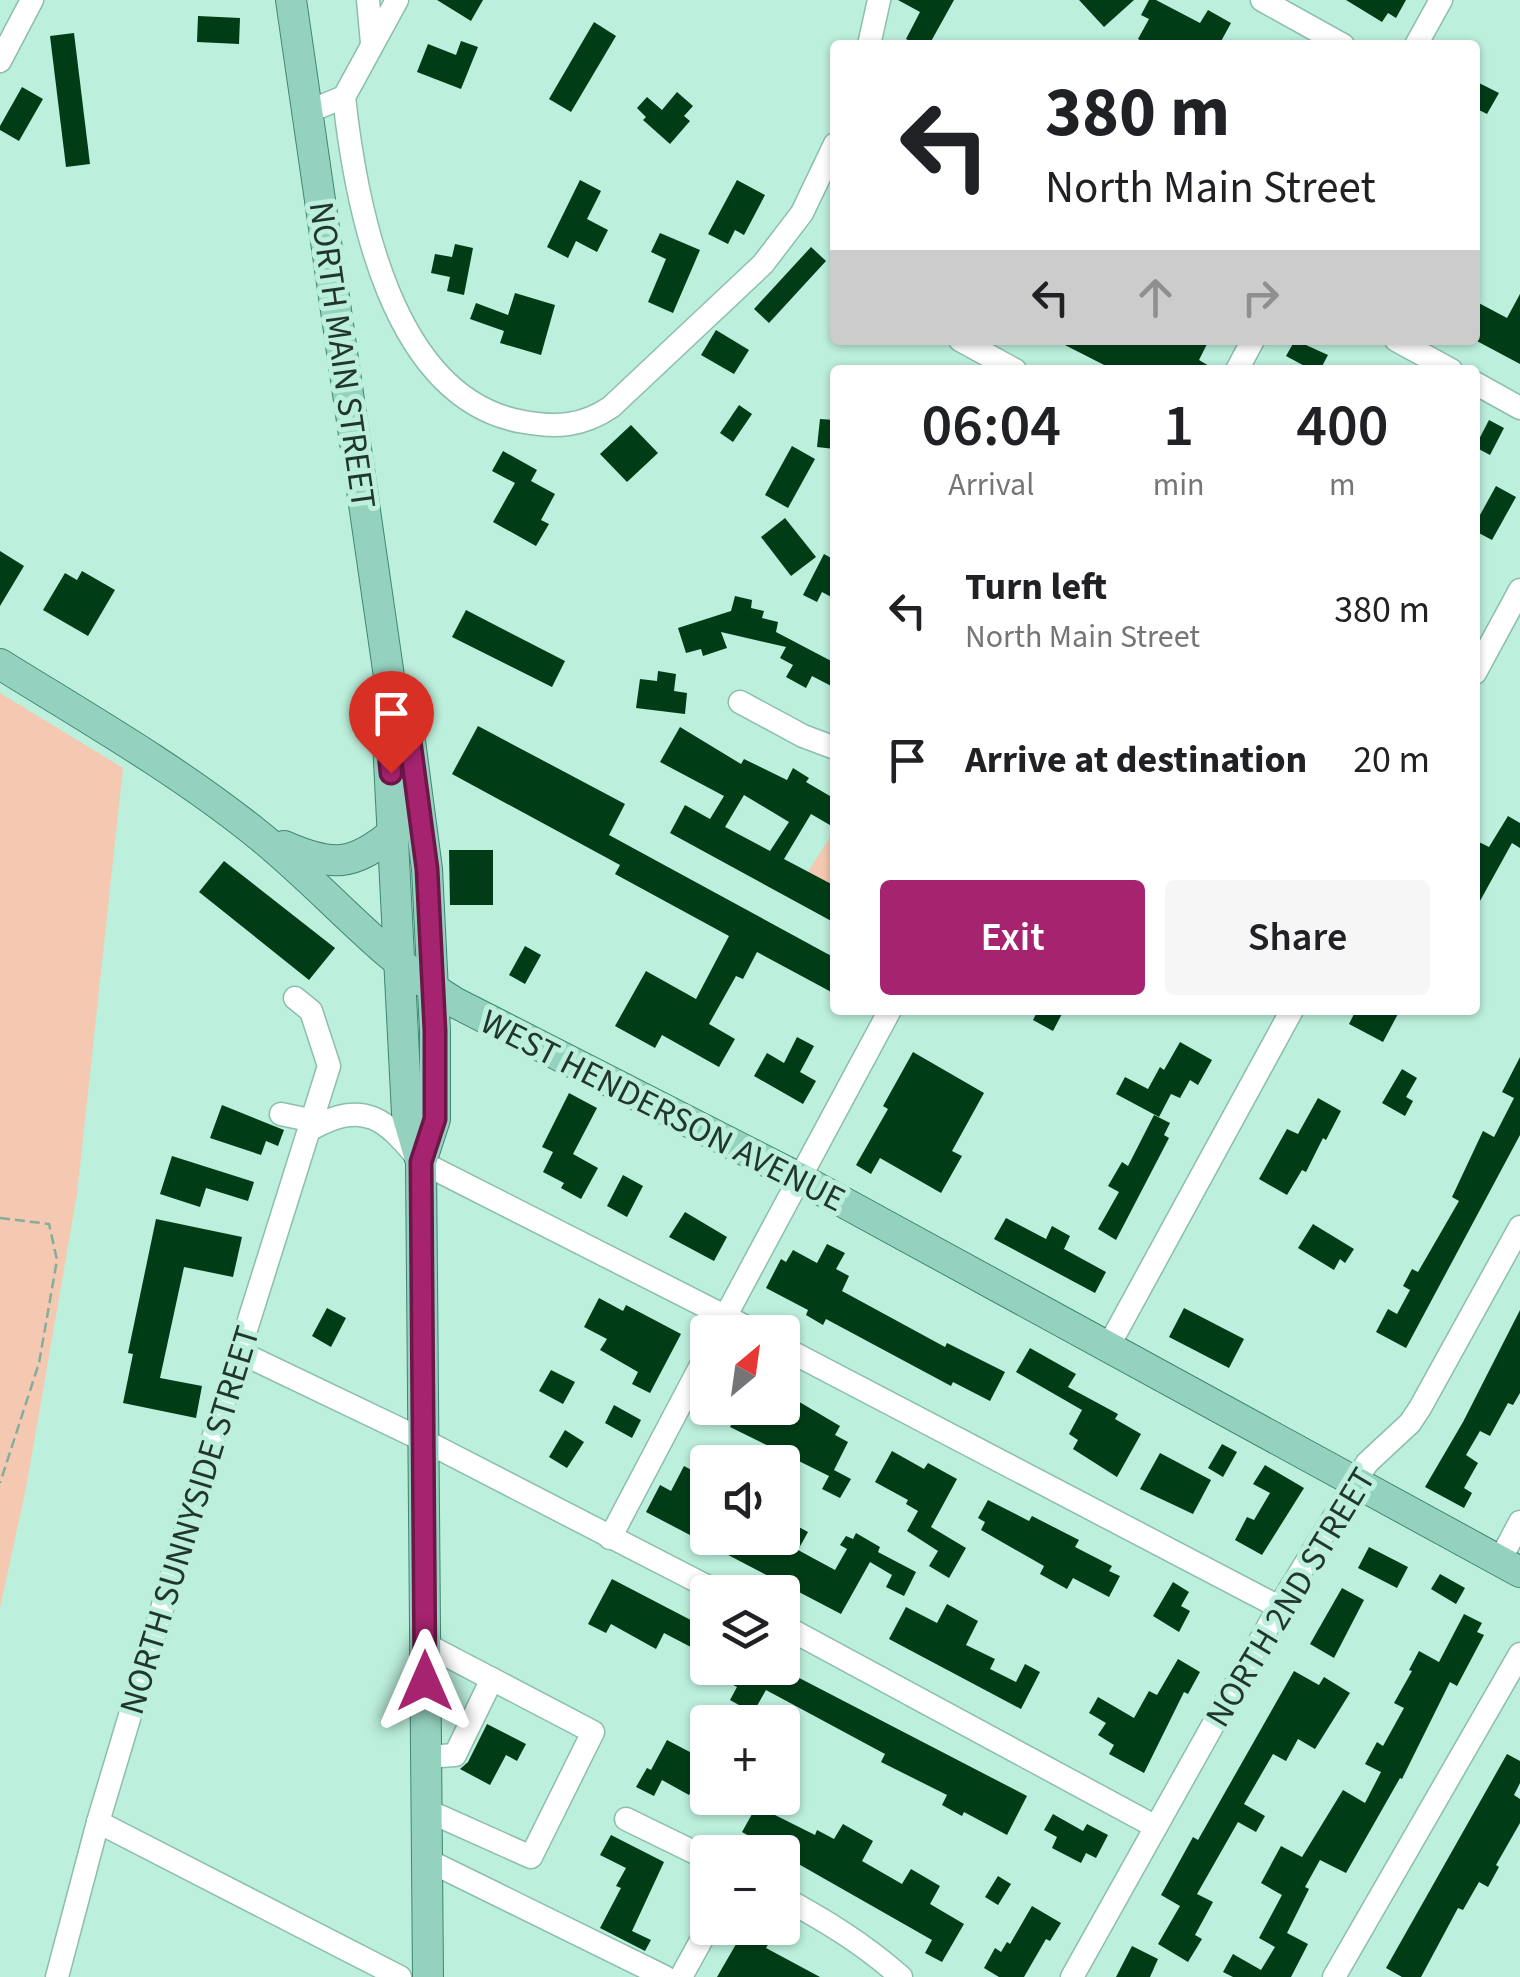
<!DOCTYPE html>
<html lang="en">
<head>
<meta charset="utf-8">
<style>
  :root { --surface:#fff; --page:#f6f6f6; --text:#202124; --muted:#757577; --accent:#a6236f }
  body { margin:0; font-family:"Source Sans 3",sans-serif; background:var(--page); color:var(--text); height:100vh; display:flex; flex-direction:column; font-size:38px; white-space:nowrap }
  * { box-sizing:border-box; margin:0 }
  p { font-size:32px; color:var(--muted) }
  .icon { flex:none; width:55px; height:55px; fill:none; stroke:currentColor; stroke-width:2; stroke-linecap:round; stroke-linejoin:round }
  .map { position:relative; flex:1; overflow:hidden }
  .drawer { position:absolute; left:830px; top:365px; width:650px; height:650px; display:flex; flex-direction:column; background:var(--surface); border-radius:10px; box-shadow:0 2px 8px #0004 }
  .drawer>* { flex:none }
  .top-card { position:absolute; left:830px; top:40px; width:650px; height:305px; border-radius:10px; box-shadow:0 2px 8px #0004; background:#fff; color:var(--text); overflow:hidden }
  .needle { width:65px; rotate:29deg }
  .tools { position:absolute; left:690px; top:1315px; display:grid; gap:20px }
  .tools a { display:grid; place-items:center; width:110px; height:110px; border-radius:10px; background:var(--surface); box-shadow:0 2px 8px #0004; font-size:50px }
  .pin { position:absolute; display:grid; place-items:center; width:85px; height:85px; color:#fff; margin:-102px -42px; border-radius:50% 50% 50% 0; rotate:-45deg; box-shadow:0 0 10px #0007 }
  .pin .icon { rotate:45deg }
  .me { position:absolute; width:110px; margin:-55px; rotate:0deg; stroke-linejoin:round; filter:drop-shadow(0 0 8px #0008) }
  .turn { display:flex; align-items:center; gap:35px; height:210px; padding:0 50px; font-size:45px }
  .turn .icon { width:130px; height:130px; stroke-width:2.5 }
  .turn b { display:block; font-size:70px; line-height:85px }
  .lanes { display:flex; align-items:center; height:95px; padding:0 50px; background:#0003; justify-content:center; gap:50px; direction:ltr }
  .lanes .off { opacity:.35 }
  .eta { display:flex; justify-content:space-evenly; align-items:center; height:170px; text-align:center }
  .eta b { font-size:60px; font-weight:600; line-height:70px }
  .cta { display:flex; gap:20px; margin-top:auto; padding:20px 50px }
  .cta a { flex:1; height:115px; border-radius:10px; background:var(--accent); color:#fff; font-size:40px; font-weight:600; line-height:115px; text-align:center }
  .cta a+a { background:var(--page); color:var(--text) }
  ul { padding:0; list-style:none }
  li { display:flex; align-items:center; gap:30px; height:150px; padding:0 50px }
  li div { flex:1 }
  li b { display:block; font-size:38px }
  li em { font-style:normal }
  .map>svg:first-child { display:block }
</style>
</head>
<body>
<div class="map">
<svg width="1520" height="1977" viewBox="0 0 1520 1977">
  <rect width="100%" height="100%" fill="#bcefdc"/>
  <g fill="#f5c9b1">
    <path d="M0,693L123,768L77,1194L26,1488L0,1608Z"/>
    <path d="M835,829V888L808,872Z"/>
  </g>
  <g fill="#003d17" fill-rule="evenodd">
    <path d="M437,0H483L471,21Z"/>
    <path d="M898,0H954L929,45H917L906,39L920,12Z"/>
    <path d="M1079,0H1134L1104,27Z"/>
    <path d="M1149,0H1156L1200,23L1208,10L1231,23L1219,45H1149L1138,39L1149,19L1141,15Z"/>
    <path d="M1346,0H1406L1396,18L1388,13L1382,22Z"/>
    <path d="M198,16L240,18L239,44L197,42Z"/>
    <path d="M594,22L616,36L571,112L549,99Z"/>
    <path d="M74,33L90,164L66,167L50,36Z"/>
    <path d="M461,41L478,47L461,89L417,72L428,44L456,55Z"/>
    <path d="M1475,81L1499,93L1487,114L1475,108Z"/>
    <path d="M22,87L43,99L19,141L0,130V126Z"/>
    <path d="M677,92L693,106L684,116L690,121L670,144L643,120L646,117L637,108L647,97L662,110Z"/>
    <path d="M580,180L601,191L587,219L608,230L597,252L576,241L568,258L547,247Z"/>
    <path d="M737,180L765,195L744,235L735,230L728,244L708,234Z"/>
    <path d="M660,233L700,250L673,313L648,302L666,259L651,252Z"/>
    <path d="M455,244L473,248L464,295L447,291L450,277L431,273L435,254L452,257Z"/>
    <path d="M811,247L826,261L769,323L754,309Z"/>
    <path d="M515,293L555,305L541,355L500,343L504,331L470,319L476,303L508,315Z"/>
    <path d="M1520,294V364L1475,340V301L1507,318Z"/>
    <path d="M716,330L749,350L734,374L701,355Z"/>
    <path d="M1055,340H1209L1199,360L1216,370H1114Z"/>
    <path d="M1295,340L1328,355L1320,370H1312L1286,356Z"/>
    <path d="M739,405L752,414L733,442L720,433Z"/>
    <path d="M820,419L835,420V449L817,447Z"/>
    <path d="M1489,420L1504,428L1490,455L1475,447Z"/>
    <path d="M631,425L658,453L627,482L600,454Z"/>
    <path d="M792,446L815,459L788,508L765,495Z"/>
    <path d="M503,451L537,470L531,481L555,494L541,520L549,524L536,546L493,522L515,483L492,471Z"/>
    <path d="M1496,486L1516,497L1492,540L1475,531V524Z"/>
    <path d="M785,518L816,557L791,576L761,537Z"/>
    <path d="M0,551L24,566L0,606Z"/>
    <path d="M824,554L835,560V599L822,592L817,602L803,595Z"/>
    <path d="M82,571L115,590L88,636L43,610L65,573L77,580Z"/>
    <path d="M735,596L752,600L751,608L764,611L762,618L778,622L776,632L835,663V688L812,676L806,688L786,677L793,665L780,658L786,647L721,632L727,648L703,656L701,649L686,653L678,628L731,611Z"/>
    <path d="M466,610L565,661L552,687L452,637Z"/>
    <path d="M658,671L676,674L674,691L687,693L685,714L636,708L640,679L657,681Z"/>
    <path d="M478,726L625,804L609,835L835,958V994L757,952L743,979L736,976L709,1024L735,1039L719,1067L662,1035L655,1048L615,1026L646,971L696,999L729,936L615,874L620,865L452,774Z"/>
    <path d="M680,727L741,764L744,759L787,780L793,768L809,778L806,782L835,799V828L811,814L784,859L835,886V923L670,833L685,805L710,819L724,796L660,762ZM744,795L789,822L770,851L725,827Z"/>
    <path d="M1508,816L1520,823V848L1512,843L1475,910V850L1479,842L1489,847Z"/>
    <path d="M449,850H493V905H450Z"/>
    <path d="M224,861L335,948L309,980L199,892Z"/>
    <path d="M525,946L541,955L525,984L509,975Z"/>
    <path d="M1038,1010H1064L1053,1031L1033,1020Z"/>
    <path d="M1356,1010H1400L1383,1042L1349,1024Z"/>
    <path d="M797,1037L814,1046L800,1072L816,1081L803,1104L754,1076L767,1053L784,1063Z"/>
    <path d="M1180,1042L1212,1060L1198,1085L1190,1080L1180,1098L1171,1094L1159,1117L1116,1094L1125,1077L1148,1089L1160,1067L1164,1070Z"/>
    <path d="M913,1052L984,1093L952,1151L962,1156L941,1193L880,1158L871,1174L856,1165L888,1109L883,1106Z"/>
    <path d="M1520,1057V1135L1406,1348L1376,1332L1388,1309L1397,1314L1410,1290L1403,1286L1412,1269L1418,1272L1459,1201L1452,1197L1483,1131L1494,1137L1514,1098L1502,1092Z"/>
    <path d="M1402,1069L1417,1078L1406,1097L1413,1101L1405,1116L1382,1103Z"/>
    <path d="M569,1093L597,1108L573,1154L598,1168L581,1199L561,1188L564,1183L543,1172L553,1152L542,1147Z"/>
    <path d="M1318,1098L1341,1111L1326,1140L1323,1138L1306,1172L1302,1170L1287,1195L1259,1179L1287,1129L1298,1134Z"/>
    <path d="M222,1105L284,1130L278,1146L266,1141L261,1155L210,1138Z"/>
    <path d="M1154,1115L1170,1123L1164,1135L1169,1138L1116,1240L1098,1229L1119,1192L1108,1186L1122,1162L1128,1166Z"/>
    <path d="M172,1156L254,1182L248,1201L206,1188L200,1207L160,1194Z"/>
    <path d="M623,1175L643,1186L627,1217L607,1206Z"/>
    <path d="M685,1212L727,1237L714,1261L669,1237Z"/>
    <path d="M1006,1218L1046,1239L1052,1226L1070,1236L1064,1249L1106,1272L1095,1293L994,1239Z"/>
    <path d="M156,1219L242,1237L233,1277L184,1267L160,1378L202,1386L196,1418L123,1403L133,1354L128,1353Z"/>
    <path d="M1313,1224L1354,1249L1345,1263L1340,1259L1334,1270L1298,1248Z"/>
    <path d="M827,1244L845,1253L836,1269L849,1276L842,1291L945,1347L947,1343L1005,1372L990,1401L953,1382L951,1386L826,1319L823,1325L806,1315L808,1310L766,1288L781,1259L786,1262L793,1250L817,1263Z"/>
    <path d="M599,1298L623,1311L626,1305L681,1334L650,1393L632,1384L638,1372L600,1350L607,1339L584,1327Z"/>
    <path d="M327,1308L346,1318L331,1347L312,1336Z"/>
    <path d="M1184,1308L1244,1339L1229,1368L1169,1337Z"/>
    <path d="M1520,1310V1393L1513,1405L1508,1403L1490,1436L1480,1431L1466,1455L1478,1463L1464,1488L1472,1493L1464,1508L1425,1487L1463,1422Z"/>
    <path d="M1030,1348L1076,1374L1068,1387L1118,1414L1115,1419L1141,1434L1117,1477L1073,1449L1078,1440L1069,1434L1082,1410L1016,1372Z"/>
    <path d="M551,1370L575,1382L563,1404L539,1391Z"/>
    <path d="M791,1397L840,1426L835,1435L848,1442L834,1470L851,1479L840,1498L822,1489L829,1476L730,1427L735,1419L712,1408H786Z"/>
    <path d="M614,1405L641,1420L632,1438L605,1423Z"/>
    <path d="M565,1430L584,1442L567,1468L549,1457Z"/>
    <path d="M1222,1444L1237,1452L1223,1477L1208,1468Z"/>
    <path d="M892,1451L924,1469L928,1463L957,1479L931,1527L966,1548L949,1578L929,1566L938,1551L907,1531L918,1511L906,1504L908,1500L875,1482Z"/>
    <path d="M1160,1453L1211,1480L1193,1514L1140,1489Z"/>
    <path d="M1265,1465L1304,1488L1262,1555L1235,1540L1247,1517L1254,1520L1270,1493L1253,1484Z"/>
    <path d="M684,1466L701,1475L696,1484L708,1490V1538H750L767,1547L772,1539L783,1545L795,1525L808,1532L798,1550L835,1570L847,1549L840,1545L846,1536L853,1539L856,1533L880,1547L878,1552L916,1572L904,1596L886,1587L892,1575L870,1562L841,1614L646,1512L660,1485L671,1491Z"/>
    <path d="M988,1500L1029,1521L1032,1516L1079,1540L1075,1547L1112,1566L1109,1571L1120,1576L1109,1597L1073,1578L1067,1589L1040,1574L1044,1566L981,1530L985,1522L978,1518Z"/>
    <path d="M1369,1547L1408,1567L1397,1588L1358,1568Z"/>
    <path d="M1440,1574L1465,1588L1456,1604L1431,1589Z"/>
    <path d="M612,1579L708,1629V1656L664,1633L656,1649L611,1624L606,1633L588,1624Z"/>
    <path d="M1173,1582L1189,1592L1181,1606L1190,1611L1179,1632L1153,1616Z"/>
    <path d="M1342,1588L1364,1600L1334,1658L1310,1644Z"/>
    <path d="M947,1604L978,1621L966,1645L995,1659L990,1669L1016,1682L1025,1664L1040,1672L1021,1709L889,1639L906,1607L937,1623Z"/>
    <path d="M1464,1614L1482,1623L1477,1632L1484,1635L1457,1686L1450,1682L1402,1779L1400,1778L1346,1873L1320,1860L1305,1887L1309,1889L1287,1933L1308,1944L1291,1977H1233L1223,1972L1233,1954L1261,1970L1275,1947L1259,1938L1282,1895L1261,1883L1281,1846L1302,1857L1343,1790L1365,1803L1381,1772L1365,1764L1377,1742L1383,1746L1404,1708L1394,1703L1412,1671L1409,1670L1419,1651L1439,1662Z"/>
    <path d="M1178,1659L1200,1672L1188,1694L1184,1692L1144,1773L1109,1754L1114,1745L1098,1735L1106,1723L1089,1713L1098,1697L1134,1718L1149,1691L1157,1695Z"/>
    <path d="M702,1668H780L1027,1796L1007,1835L964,1812L962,1816L942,1805L947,1795L881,1762L885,1754L766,1690L753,1713L730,1700L737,1687Z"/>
    <path d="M1294,1671L1319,1685L1324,1677L1350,1693L1315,1749L1298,1739L1286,1761L1273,1754L1244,1804L1265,1816L1256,1832L1238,1822L1197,1894L1213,1902L1195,1935L1202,1939L1188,1962L1158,1944L1180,1906L1161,1895L1193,1837L1198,1840Z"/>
    <path d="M487,1724L526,1744L517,1761L506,1755L490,1785L460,1769L468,1762Z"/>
    <path d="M667,1740L707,1761L689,1795L662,1780L654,1796L636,1787L647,1768L651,1770Z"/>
    <path d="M1507,1754L1520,1761V1783L1514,1795L1520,1799V1823L1496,1865L1499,1867L1488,1887L1479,1882L1463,1910L1458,1908L1421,1977H1402L1386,1968Z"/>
    <path d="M761,1798H785L775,1815L815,1835L817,1830L834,1839L843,1824L873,1841L862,1861L902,1884L911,1869L940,1886L930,1904L964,1924L942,1962L925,1953L932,1940L742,1832Z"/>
    <path d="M1053,1814L1083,1831L1087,1824L1108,1835L1096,1858L1086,1853L1081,1863L1052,1848L1057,1837L1044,1830Z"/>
    <path d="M611,1835L664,1862L632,1931L651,1940L645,1951L600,1928L621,1888L616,1886L626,1868L600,1855Z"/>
    <path d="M998,1876L1011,1884L998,1905L985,1897Z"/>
    <path d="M1032,1906L1061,1923L1050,1941L1046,1939L1024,1977H999L984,1968L995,1948L1001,1952L1007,1942L1010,1944Z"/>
    <path d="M723,1928H758L773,1936L766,1948L820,1977H717L739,1939Z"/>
    <path d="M1132,1946L1158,1959L1150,1977H1116Z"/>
  </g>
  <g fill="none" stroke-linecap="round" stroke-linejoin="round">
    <g stroke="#8cbeac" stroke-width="25">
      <g id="minor">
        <path d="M368,0L372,43"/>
        <path d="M1262,0L1343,45"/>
        <path d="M869,45L879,0"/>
        <path d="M1416,45L1441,0"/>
        <path d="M0,61L32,0"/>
        <path d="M344,97C356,206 391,400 524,422C557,428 583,426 611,407L763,264L802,213L835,144"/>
        <path d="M307,112L344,97L397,0"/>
        <path d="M960,340L1015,370"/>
        <path d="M1396,340L1451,370"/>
        <path d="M1237,370L1253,340"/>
        <path d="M1475,383L1520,408"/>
        <path d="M1475,673L1520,590"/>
        <path d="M740,702L803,736L835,748"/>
        <path d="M281,1114L314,1121"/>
        <path d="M311,1129C365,1099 386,1119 421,1162L756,1332"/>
        <path d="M717,1332L890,1010"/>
        <path d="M782,1347L1279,1607"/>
        <path d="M1108,1347L1292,1010"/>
        <path d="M239,1352L423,1440L718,1592"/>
        <path d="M610,1538L708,1352"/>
        <path d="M1499,1562L1520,1522"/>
        <path d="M782,1625L1156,1827"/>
        <path d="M425,1644L593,1732L531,1857L426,1810"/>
        <path d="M426,1757L455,1755L492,1679"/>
        <path d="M626,1819L708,1859"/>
        <path d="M98,1822L400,1977"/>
        <path d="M427,1860L665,1977"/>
        <path d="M782,1897C826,1921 864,1944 901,1977"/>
        <path d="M57,1977L98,1822L239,1352L329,1066L311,1011L295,998"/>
        <path d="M681,1977L708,1928"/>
        <path d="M1072,1977L1279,1607L1367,1463L1410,1423L1420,1408L1520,1227"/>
        <path d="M1334,1977L1520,1654"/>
      </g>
    </g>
    <g stroke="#3f8771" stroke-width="32">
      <g id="major">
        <path d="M291,0L394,711L388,742L407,1114L421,1162L428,1977"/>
        <path d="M0,664C87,718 176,769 256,833C324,887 379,956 454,1002L799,1178L1520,1572"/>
        <path d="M394,711L410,741L427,869L435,1031V1119L421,1162"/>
        <path d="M284,846C332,867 353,867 394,832"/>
      </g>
    </g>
    <path stroke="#84ad9e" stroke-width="2.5" stroke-dasharray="10 5" stroke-linecap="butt" d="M0,1218L49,1224L57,1260L39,1363L0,1483"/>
    <use href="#minor" stroke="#fff" stroke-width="22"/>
    <use href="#major" stroke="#95d1bf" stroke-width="30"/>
  </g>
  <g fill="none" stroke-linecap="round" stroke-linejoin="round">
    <g stroke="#6c1748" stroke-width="25">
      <path id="route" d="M391,773L388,742L394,711L410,741L427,869L435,1031V1119L421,1162L425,1681"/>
    </g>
    <use href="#route" stroke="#a6236f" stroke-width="18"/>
  </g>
  <g text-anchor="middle" stroke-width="10" stroke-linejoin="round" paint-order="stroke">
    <g font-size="35" fill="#21362e" stroke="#bcefdc">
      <text transform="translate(343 355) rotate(82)" y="12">NORTH MAIN STREET</text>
      <text transform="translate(663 1110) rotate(27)" y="12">WEST HENDERSON AVENUE</text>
      <text transform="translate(189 1520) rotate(-73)" y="12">NORTH SUNNYSIDE STREET</text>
      <text transform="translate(1290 1597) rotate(-59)" y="12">NORTH 2ND STREET</text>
    </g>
  </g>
</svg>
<div class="tools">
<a><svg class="needle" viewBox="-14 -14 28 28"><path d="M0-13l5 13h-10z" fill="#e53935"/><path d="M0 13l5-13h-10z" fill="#757577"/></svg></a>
<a><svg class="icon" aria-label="sound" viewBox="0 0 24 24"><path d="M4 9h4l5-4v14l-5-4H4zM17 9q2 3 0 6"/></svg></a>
<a><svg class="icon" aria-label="layers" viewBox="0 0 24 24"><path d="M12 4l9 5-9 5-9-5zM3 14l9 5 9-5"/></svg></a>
<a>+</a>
<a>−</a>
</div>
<div class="pin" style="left:391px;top:773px;background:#d93025"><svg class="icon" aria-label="arrive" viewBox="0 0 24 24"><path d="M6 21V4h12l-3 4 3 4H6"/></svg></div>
<svg class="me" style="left:425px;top:1681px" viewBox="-20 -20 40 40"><path d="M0-17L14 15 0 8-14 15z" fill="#a6236f" stroke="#fff" stroke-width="4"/></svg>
<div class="top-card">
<div class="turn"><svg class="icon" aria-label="left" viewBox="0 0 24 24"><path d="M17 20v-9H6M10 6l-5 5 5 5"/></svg><div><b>380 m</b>North Main Street</div></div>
<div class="lanes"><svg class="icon" aria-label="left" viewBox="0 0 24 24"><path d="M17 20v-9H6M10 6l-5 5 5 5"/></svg><svg class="icon off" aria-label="ahead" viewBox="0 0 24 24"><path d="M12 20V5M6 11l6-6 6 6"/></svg><svg class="icon off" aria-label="right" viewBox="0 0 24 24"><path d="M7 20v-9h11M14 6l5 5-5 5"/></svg></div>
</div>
<section class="drawer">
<div class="eta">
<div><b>06:04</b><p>Arrival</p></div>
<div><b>1</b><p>min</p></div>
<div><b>400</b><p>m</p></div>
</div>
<ul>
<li><svg class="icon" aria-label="left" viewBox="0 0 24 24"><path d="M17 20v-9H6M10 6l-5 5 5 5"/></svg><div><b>Turn left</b><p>North Main Street</p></div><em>380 m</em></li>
<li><svg class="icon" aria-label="arrive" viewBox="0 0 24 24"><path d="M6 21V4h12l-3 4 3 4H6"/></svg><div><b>Arrive at destination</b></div><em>20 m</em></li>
</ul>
<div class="cta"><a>Exit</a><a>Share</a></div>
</section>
</div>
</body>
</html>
